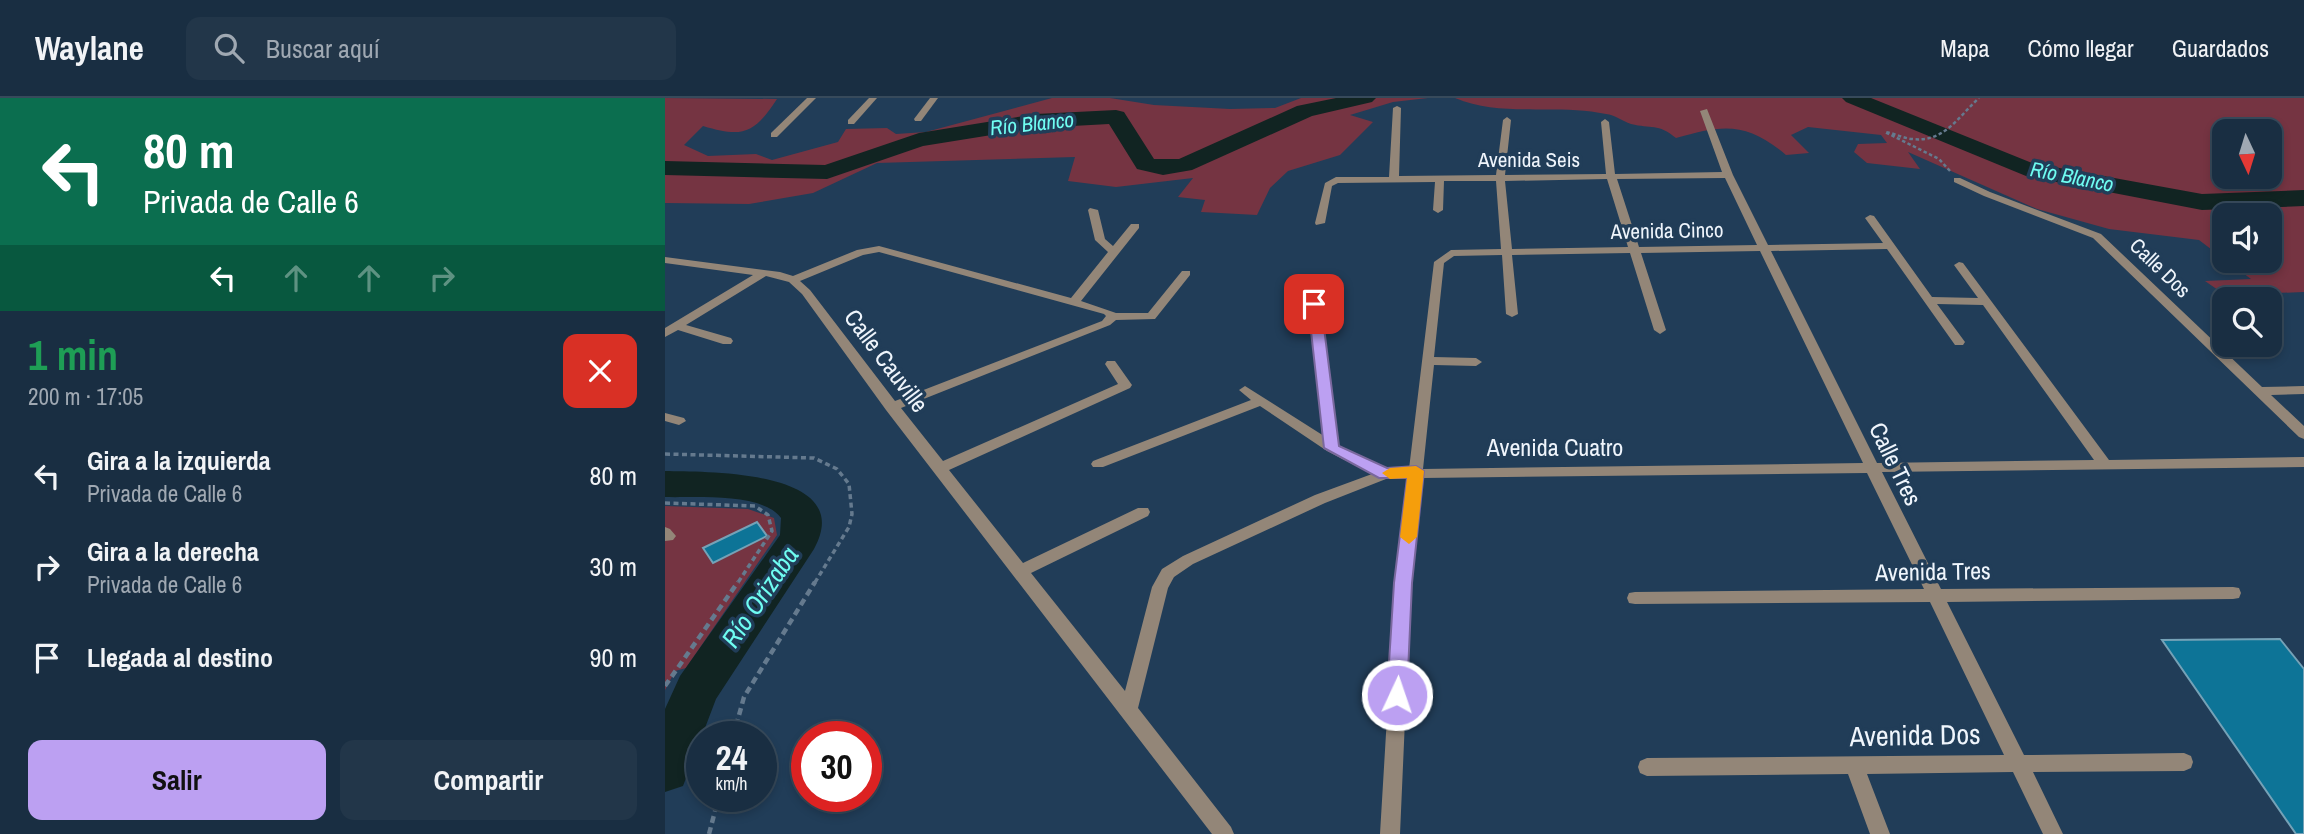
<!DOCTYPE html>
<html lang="es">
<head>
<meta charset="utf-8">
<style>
  :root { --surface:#192e42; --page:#223649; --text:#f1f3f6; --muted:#9fa8b2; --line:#374a5b; --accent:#bca0f2 }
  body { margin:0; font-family:"Archivo Narrow",sans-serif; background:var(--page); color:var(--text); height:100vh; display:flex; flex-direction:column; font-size:26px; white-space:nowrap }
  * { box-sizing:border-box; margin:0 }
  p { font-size:23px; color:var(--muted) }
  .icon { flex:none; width:38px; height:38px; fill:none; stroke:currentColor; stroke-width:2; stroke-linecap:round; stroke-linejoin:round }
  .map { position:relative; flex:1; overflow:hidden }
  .side { display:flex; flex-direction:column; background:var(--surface); width:665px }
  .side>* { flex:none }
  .top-card { background:#0b6e4f; color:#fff; overflow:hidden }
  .needle { width:46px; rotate:176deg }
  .controls { position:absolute; left:1547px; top:21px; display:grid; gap:14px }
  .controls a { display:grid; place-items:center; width:70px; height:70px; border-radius:14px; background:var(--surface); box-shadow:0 4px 10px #0003,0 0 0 2px var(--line); font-size:35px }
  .speed { position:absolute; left:21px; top:623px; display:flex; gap:14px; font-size:35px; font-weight:700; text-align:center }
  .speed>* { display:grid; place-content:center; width:91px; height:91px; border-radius:50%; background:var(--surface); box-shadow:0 4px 10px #0003,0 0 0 2px var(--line); line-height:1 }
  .speed small { font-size:18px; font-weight:400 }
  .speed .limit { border:10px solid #d22; background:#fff; color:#111 }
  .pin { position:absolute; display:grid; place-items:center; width:60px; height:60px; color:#fff; margin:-30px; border-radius:14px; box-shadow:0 4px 10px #0006 }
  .me { position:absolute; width:77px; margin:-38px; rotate:3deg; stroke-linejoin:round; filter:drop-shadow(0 0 5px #0008) }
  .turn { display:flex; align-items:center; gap:24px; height:147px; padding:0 28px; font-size:32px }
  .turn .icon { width:91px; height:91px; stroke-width:2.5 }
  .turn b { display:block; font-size:49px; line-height:60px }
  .lanes { display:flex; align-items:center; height:66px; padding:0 28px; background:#0003; justify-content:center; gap:35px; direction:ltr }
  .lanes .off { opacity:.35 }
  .round { display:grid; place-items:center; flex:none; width:74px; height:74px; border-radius:14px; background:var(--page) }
  .overview { display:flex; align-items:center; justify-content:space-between; height:119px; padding:0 28px }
  h1 { font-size:42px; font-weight:700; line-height:52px; color:#1e9e55 }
  .button { display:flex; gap:14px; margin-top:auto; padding:14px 28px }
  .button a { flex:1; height:80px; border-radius:14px; background:var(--accent); color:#111; font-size:28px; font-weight:700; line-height:80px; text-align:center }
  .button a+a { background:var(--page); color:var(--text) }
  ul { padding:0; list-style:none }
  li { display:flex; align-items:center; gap:21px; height:91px; padding:0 28px }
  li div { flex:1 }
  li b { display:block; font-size:26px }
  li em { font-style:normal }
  header { display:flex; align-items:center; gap:42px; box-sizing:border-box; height:98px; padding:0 35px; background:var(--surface); border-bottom:2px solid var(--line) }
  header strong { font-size:33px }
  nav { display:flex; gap:38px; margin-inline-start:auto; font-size:24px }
  .search { width:490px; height:63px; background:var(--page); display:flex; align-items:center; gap:18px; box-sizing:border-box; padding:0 24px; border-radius:14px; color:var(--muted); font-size:26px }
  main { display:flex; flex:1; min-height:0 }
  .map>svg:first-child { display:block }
</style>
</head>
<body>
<header>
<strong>Waylane</strong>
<div class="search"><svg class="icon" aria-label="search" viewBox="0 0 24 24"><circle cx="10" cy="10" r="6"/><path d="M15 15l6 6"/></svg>Buscar aquí</div>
<nav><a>Mapa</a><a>Cómo llegar</a><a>Guardados</a></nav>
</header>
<main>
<section class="side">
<div class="top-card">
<div class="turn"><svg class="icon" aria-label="left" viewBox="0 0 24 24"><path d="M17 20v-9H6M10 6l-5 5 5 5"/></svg><div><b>80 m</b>Privada de Calle 6</div></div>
<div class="lanes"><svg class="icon" aria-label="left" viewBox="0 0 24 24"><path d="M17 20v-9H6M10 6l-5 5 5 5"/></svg><svg class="icon off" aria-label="ahead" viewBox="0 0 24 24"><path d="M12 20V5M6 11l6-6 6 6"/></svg><svg class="icon off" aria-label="ahead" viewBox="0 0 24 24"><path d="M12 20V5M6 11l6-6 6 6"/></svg><svg class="icon off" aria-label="right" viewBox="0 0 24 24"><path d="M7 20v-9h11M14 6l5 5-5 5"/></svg></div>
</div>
<div class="overview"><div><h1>1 min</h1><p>200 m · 17:05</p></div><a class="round" style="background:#d93025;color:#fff"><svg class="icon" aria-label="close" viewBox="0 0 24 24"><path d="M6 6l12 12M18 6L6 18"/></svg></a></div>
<ul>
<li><svg class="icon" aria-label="left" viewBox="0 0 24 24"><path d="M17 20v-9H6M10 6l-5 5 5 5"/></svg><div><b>Gira a la izquierda</b><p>Privada de Calle 6</p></div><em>80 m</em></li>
<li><svg class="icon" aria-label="right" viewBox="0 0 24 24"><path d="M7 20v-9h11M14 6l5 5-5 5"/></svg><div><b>Gira a la derecha</b><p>Privada de Calle 6</p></div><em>30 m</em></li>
<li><svg class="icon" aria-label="arrive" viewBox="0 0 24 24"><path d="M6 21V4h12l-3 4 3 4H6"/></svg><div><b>Llegada al destino</b></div><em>90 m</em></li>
</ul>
<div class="button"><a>Salir</a><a>Compartir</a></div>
</section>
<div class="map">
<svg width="1639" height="736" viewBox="0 0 1639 736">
  <rect width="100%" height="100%" fill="#213d58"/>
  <g fill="#753442" fill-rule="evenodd">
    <path d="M0,0L112,1C89,36 78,40 38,28L19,47L43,58L91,56L107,62L173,44L181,31L222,30L231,36L261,34L387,0H445L489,7L565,11L610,10L636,0H763L728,4L685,17L708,24L675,57L623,73L605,90L592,117L536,114L540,102L513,99L528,80L451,89L403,83L410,59L212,65L148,95L84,106L0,105Z"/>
    <path d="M790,0H1639V194L1611,195L1601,201H1566L1540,183L1586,181L1562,163H1605V117H1559V161L1534,142L1444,131L1372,111L1243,54L1255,71L1202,65L1189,54L1193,46L1222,45L1216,37L1143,29L1126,37L1144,55L1121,57C1082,24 1059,26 1011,40C993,25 986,31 966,26C957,23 950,17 941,16C891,5 838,20 790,0ZM1559,33H1605V79H1559Z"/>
    <path d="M0,408L83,411L109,420L112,437L21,570L10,573L0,592Z"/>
  </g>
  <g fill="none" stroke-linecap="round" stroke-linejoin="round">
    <g fill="#112422" fill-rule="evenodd">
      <path d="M671,0H711L707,4L647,18L527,72L498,77L472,71L444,26L371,30L258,48L162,81L0,77V63L160,67L254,35L371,16L451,12L459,14L489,61H514L632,8Z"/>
      <path d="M1177,0H1206L1367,65L1537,96L1639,92V108L1537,112L1361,78L1181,4Z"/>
      <path d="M0,373C41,374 193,371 149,451L51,601L18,688L0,694V611L15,578L115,437L116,420C97,394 31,400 0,399Z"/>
    </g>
  </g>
  <g fill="#0d7497" stroke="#75a2b7" stroke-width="2">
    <path d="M92,424L102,438L48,465L38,450Z"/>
    <path d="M1615,541L1639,571V736H1631L1497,542Z"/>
  </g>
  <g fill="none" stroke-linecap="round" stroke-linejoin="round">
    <path stroke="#657a8e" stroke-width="2.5" stroke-dasharray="3.5 2.5" stroke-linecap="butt" d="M1285,73L1274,61L1220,34C1229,35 1237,40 1247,41C1279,45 1293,19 1314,0"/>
    <g stroke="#657a8e" stroke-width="3.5" stroke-dasharray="5 3.5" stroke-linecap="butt">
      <path d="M0,356L149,360L172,371L184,386L187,416L184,429L149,486"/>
      <path d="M0,405L90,408L103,417L107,433L72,486"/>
    </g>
    <g stroke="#657a8e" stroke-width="4.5" stroke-dasharray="7 4.5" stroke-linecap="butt">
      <path d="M0,588L73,484"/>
      <path d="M68,639L79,599L150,484"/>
      <path d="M44,736L54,698"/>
    </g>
    <g fill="#938678" fill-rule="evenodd">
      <path d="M142,0H151L112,39H106V35Z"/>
      <path d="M204,0H212L189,26H183V22Z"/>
      <path d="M265,0H273L256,23H250L249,21Z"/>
      <path d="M732,8L736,10L734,78L831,77L838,22L842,19L846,22L840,77L941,76L936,24L940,21L944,24L950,76L1057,74L1035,13L1042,11L1068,77L1103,147L1218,145L1200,120L1205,117L1209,118L1267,199L1313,200L1289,167L1294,164L1298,165L1444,362L1639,359V369L1217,374L1276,491L1568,489L1574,490L1576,495L1574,500L1568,501L1282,504L1359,657L1519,655L1526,658L1528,664L1526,670L1519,673L1368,674L1398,736H1378L1348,674L1202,676L1225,736H1205L1183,676L982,678L975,675L973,669L975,663L982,660L1339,657L1265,504L970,506L964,505L962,500L964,495L970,494L1259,491L1202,375L757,380L746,485L735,736H715L730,485L743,381H721L660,405L528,466L509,479L503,490L473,610L566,729L569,736H547L221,312L137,196L124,184L101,178L21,227L66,240L68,243L66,246H58L13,232L0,239V230L88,177L0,165V159L115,174L128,178L192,152L214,148L406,200L443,154L430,142L423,112L425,110L433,112L440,141L448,148L466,126H474V130L416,203L451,215H483L517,173H525V177L490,221L451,222L445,227L236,310L278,363L453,286L440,266L442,263H450L467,287L465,290L284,372L358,465L473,410H483L485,414L483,418L366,475L460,593L487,489L497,471L518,458L650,397L707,376L662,353L595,308L438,369H428L426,366L428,363L586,302L574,292L580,288L659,338L641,182L642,180H650L651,182L674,348L722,371H744L769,164L786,152L836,151L831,83H779L778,112L773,115L768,112L770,84L673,85L667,88L660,125L651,127L650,125L660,85L671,79H724L728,10ZM1060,80L1092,147L974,149L952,81ZM942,81L963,149L847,151L840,83ZM1222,151L1290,247H1298L1300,244L1272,206L1318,207L1429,362L1212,365L1106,153ZM1095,153L1198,365L758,371L769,267L811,268L817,264L811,260L769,259L779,165L789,158L837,157L841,216L847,219L853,216L847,157L965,155L989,232L995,236L1001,232L976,155ZM214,154L439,216L441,218L437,223L230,303L145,192L135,183L198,157Z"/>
      <path d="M1289,80H1295L1325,94L1436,136L1597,289L1639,288V296L1606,297L1639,328V341L1634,339L1428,140L1319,98L1289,84Z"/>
      <path d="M0,315L19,320L21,323L14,327L0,323Z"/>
      <path d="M0,429L5,431L11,438L8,442L0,443Z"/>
    </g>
  </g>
  <path fill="#bca0f2" stroke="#7a689d" stroke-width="2" d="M649,202L656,206L674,348L722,370L751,368L759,373L747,485L742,597L740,603L732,606L725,603L722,597L729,485L742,380H714L659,350L643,206Z"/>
  <path fill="#f59e0b" d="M751,368L759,373L752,439L744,446L735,439L742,380L725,381L717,375L725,370Z"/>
  <g text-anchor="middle" stroke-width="7" stroke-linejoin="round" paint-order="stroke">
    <g font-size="21" font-style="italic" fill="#6ffdf2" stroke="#213d58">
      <text transform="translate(367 26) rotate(-6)" y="7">Río Blanco</text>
      <text transform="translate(1407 79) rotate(11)" y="7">Río Blanco</text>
    </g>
    <g font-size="21" fill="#eff5fc" stroke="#213d58">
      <text x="864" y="69">Avenida Seis</text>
      <text transform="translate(1002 133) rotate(-1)" y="7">Avenida Cinco</text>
      <text transform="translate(1495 170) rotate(44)" y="7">Calle Dos</text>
    </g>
    <g font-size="24" fill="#eff5fc" stroke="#213d58">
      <text transform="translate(221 263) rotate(53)" y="8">Calle Cauville</text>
      <text x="890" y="358">Avenida Cuatro</text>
      <text transform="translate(1230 366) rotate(64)" y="8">Calle Tres</text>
      <text transform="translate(1268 474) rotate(-1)" y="8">Avenida Tres</text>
    </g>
    <g font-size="26" font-style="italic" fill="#6ffdf2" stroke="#213d58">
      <text transform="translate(95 499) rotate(-56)" y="9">Río Orizaba</text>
    </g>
    <g font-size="28" fill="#eff5fc" stroke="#213d58">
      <text transform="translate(1250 637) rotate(-1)" y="10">Avenida Dos</text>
    </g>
  </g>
</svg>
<div class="controls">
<a><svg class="needle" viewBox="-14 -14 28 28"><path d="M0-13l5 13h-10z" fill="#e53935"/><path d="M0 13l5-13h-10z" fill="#9fa8b2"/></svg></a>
<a><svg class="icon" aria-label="sound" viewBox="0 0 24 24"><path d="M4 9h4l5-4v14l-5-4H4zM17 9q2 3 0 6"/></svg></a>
<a><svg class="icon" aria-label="search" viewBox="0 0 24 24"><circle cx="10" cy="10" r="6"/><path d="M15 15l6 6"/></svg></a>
</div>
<div class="speed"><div>24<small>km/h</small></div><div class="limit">30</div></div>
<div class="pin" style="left:649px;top:206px;background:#d93025"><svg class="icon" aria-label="arrive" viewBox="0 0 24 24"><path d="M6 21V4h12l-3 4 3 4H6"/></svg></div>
<svg class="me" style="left:732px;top:597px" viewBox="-20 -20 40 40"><circle r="17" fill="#bca0f2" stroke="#fff" stroke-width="3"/><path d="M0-11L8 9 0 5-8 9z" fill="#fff"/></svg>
</div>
</main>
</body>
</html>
